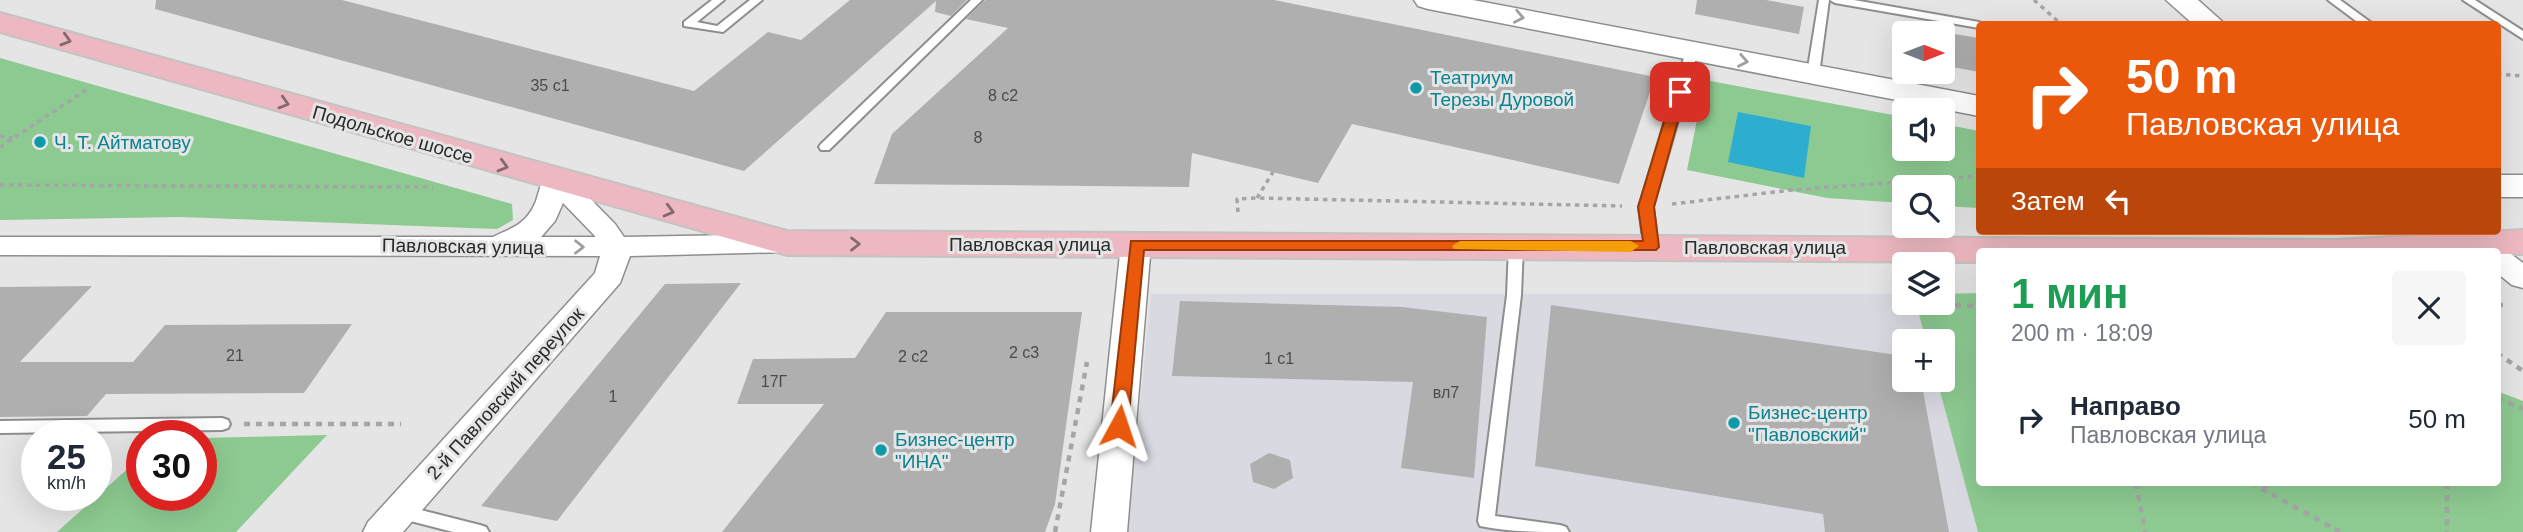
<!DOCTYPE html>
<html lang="ru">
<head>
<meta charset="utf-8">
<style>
  :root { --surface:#fff; --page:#f6f6f7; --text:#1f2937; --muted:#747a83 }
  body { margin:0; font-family:Helvetica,sans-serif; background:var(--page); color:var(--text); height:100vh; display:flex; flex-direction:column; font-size:26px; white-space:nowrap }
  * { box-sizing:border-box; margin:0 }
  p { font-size:23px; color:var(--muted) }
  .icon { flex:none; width:38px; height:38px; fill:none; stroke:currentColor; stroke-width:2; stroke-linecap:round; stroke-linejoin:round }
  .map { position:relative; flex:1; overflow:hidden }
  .drawer { position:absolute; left:1976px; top:248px; width:525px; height:238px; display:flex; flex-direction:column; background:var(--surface); border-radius:7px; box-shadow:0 7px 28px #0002 }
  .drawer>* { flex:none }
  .top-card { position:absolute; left:1976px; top:21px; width:525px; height:214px; border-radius:7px; box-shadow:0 7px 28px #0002; background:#ea580c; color:#fff; overflow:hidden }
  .needle { width:46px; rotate:90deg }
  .controls { position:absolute; left:1892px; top:21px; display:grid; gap:14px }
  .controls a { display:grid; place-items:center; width:63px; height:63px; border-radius:7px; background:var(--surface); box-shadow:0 7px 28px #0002; font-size:35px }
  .speed { position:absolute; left:21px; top:420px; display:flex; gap:14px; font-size:35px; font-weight:700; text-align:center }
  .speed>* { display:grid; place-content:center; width:91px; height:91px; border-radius:50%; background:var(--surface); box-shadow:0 7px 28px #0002; line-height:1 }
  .speed small { font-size:18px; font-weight:400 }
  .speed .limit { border:10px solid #d22; background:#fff; color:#111 }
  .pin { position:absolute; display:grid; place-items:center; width:60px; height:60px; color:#fff; margin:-30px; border-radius:14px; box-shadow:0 4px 10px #0006 }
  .me { position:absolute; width:77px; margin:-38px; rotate:5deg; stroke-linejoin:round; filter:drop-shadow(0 0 5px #0008) }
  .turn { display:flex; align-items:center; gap:24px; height:147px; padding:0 35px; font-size:32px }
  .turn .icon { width:91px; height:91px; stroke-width:2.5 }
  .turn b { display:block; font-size:49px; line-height:60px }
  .then { display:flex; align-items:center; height:66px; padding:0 35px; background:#0003; gap:14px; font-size:26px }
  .round { display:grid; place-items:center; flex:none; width:74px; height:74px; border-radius:7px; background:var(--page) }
  .head { display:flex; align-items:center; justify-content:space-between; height:119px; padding:0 35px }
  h1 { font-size:42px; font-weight:700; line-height:52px; color:#1e9e55 }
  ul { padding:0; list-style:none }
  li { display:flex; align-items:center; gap:21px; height:105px; padding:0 35px }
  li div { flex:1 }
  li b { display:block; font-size:26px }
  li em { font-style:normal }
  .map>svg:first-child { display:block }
</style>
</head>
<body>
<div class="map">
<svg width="2523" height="532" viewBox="0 0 2523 532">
  <rect width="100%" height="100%" fill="#e5e5e6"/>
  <path fill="#d9d9e2" d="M1151,294H1904V303H1916L1926,341H1904V380H1937L1978,532H1127Z"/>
  <g fill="#8dca91">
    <path d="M0,58L512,204L513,220L497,229L181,217L0,220Z"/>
    <path d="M1705,80L1904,117V149H1942L1943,124L1979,131V208L1943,206L1942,187H1904V203L1827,198L1687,170Z"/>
    <path d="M1979,293V483H2497V391L2523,401V532H1978L1937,380H1942V341H1926L1916,303H1942L1943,294Z"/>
    <path d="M327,435L236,532H57L142,456V495H201V438Z"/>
  </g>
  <path fill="#2eaecf" d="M1738,112L1811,126L1804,178L1728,162Z"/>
  <g fill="#afafb0">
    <path d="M156,0H342L694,91L768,32L801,40L850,0H967L951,16L935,12L936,1L744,171L155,9Z"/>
    <path d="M985,0H1274L1655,77L1619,184L1352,124L1318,183L1192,153L1189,187L874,184L892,134L1008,28L966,19Z"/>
    <path d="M1697,0H1766L1804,7L1799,34L1695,14Z"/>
    <path d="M1942,32L1979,38V72L1942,65Z"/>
    <path d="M741,283L557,521L481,506L665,284Z"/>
    <path d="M92,286L20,362H133L165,325L352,324L304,393L106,394L87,416L0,417V287Z"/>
    <path d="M1180,301L1402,307L1487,317L1474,478L1401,468L1413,382L1172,376Z"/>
    <path d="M1551,305L1904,356V380H1921L1949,532H1825L1823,514L1535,466Z"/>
    <path d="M886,312H1082L1055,504L1045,532H722L824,404H737L753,359L855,358Z"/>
    <path d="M1269,453L1290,460L1293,478L1274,489L1253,482L1250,464Z"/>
  </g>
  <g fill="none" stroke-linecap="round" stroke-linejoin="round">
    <g stroke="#8e8e8f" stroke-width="4">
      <g id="service">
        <path d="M712,0H724L697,22L717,26L750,0H762L723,32L684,26V22Z"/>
        <path d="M971,0H982L829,150H821L819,147L821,144Z"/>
        <path d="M1819,0H1829L1819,74L1813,78L1807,74Z"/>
        <path d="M1830,0H1854L1979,22L1984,24H1979V28L1835,3Z"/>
        <path d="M2328,0H2340L2373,24H2360Z"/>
        <path d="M2463,0H2475L2523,31V39Z"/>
        <path d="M1692,48L1698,51L1653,207L1658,247L1651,251L1644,247L1639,207L1686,51Z"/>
        <path d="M1516,242L1523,246L1521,295L1495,516L1560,525L1566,527L1569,532C1539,532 1508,532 1480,526L1478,521L1507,295L1509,246Z"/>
        <path d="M222,418L228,420L230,424L228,428L222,430L0,433V421Z"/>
        <path d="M401,505L480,525L486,527L489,532H453L395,517L393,512L395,507Z"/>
      </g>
    </g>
    <g stroke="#8e8e8f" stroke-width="3">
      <g id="minor">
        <path d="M556,172L566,174L615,224L624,237L787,234L797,236L802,243L797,250L787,252L630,256L620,283L403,532H363L368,522L595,273L600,256L0,255V237H493C512,228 527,224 536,201C539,192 541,182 546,174ZM563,203L595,236V237H541L555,221Z"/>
        <path d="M1136,235L1146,237L1151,244L1127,532H1091L1121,244L1126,237Z"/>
        <path d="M2497,248L2507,251L2523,263V288L2512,285L2497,273V252H2486Z"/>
      </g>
    </g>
    <g stroke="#8e8e8f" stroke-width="3">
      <g id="tertiary">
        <path d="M1414,0H1473L1979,96V116L1428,9L1418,6Z"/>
        <path d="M2166,0H2198L2225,24H2193Z"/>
        <rect x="2497" y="175" width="26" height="22"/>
      </g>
    </g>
    <g stroke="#c3c3c3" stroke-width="4">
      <path id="primary" d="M0,13L787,231L2335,240L2523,230V254L1979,252V262L787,255L0,32Z"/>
    </g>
    <g stroke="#a5a5a5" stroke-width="3.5" stroke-dasharray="4.5 4.5" stroke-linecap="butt">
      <path d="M2034,0L2061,24"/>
      <path d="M2497,74L2523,76"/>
      <path d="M0,136L13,138"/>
      <path d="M0,147L89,88"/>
      <path d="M0,185L433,187"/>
      <path d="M1257,198L1273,172"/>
      <path d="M1672,204L1792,190L1979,176"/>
      <path d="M1238,212L1237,199L1257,198L1622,206"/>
    </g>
    <g stroke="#a5a5a5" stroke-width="4.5" stroke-dasharray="6 6" stroke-linecap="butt">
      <path d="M1943,305L1979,306"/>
      <path d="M2497,305H2508"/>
      <path d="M2497,353L2523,371"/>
      <path d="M1976,397H1979"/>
      <path d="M2497,398L2523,409"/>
      <path d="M244,424H401"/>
      <path d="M2136,483L2145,532"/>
      <path d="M2251,483L2340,532"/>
      <path d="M2447,483V532"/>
      <path d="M2263,489L2269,483"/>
      <path d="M1055,532L1087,362"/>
    </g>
    <use href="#service" fill="#fff" fill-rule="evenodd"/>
    <use href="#minor" fill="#fff" fill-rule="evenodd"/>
    <use href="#tertiary" fill="#fff" fill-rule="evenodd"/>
    <use href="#primary" fill="#edb8c1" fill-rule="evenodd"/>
  </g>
  <defs><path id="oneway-chevron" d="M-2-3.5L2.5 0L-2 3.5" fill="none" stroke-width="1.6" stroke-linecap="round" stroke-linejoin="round" transform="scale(1.75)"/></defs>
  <g stroke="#9f9f9f">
    <use href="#oneway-chevron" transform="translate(1519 17) rotate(11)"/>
    <use href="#oneway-chevron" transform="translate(1743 61) rotate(11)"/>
    <use href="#oneway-chevron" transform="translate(579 247) rotate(1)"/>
  </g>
  <g stroke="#826a6e">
    <use href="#oneway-chevron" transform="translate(66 40) rotate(16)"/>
    <use href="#oneway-chevron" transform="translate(284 103) rotate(16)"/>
    <use href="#oneway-chevron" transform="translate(503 166) rotate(16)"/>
    <use href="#oneway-chevron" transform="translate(669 211) rotate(15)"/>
    <use href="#oneway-chevron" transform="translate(855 244)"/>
  </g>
  <path fill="#ea580c" stroke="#983908" stroke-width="2" d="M1680,88L1686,92L1654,207L1659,247L1656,250H1144L1128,426L1125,431H1113L1110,426L1131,241H1643L1638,207L1673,92Z"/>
  <path fill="#f59e0b" d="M1460,241H1631L1639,246L1631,252L1454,249L1452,246Z"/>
  <g fill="#0f9aa8" stroke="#e5e5e6" stroke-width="2.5">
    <circle cx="1416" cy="88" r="7"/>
    <circle cx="40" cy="142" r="7"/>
    <circle cx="1734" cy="423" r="7"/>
    <circle cx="881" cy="450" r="7"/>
  </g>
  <g text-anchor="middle" stroke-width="6" stroke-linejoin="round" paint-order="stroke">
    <g font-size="16" fill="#4b4b4c">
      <text x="550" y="91">35 с1</text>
      <text x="1003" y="101">8 с2</text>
      <text x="978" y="143">8</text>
      <text x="1024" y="358">2 с3</text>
      <text x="235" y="361">21</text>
      <text x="913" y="362">2 с2</text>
      <text x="1279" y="364">1 с1</text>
      <text x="774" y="387">17Г</text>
      <text x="1446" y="398">вл7</text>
      <text x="613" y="402">1</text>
    </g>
    <g font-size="19" fill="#0d838f" stroke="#e5e5e6" text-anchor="start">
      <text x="1430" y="84">Театриум<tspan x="1430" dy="22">Терезы Дуровой</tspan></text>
      <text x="54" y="149">Ч. Т. Айтматову</text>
      <text x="1748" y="419">Бизнес-центр<tspan x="1748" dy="22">"Павловский"</tspan></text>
      <text x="895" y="446">Бизнес-центр<tspan x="895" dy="22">"ИНА"</tspan></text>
    </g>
    <g font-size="19" fill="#2a2a2a" stroke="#e5e5e6">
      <text transform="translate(393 134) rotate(16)" y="7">Подольское шоссе</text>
      <text x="1030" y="251">Павловская улица</text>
      <text transform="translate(463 246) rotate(1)" y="7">Павловская улица</text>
      <text x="1765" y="254">Павловская улица</text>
      <text transform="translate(505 393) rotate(-48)" y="7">2-й Павловский переулок</text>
    </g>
  </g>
</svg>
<div class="controls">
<a><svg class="needle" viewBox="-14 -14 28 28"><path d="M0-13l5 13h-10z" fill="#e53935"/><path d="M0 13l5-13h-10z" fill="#747a83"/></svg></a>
<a><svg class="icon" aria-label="sound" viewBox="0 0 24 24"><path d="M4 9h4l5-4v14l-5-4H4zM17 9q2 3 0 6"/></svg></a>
<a><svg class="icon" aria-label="search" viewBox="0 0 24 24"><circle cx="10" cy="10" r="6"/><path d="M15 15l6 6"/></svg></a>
<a><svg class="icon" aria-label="layers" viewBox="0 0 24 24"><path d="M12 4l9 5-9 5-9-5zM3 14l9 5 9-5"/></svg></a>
<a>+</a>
</div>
<div class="speed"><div>25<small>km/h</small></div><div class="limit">30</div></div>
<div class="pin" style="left:1680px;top:92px;background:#d93025"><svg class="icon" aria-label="arrive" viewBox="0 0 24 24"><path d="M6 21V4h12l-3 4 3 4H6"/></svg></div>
<svg class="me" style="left:1119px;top:426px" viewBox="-20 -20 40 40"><path d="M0-17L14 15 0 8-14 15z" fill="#ea580c" stroke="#fff" stroke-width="4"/></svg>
<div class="top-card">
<div class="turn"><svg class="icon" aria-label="right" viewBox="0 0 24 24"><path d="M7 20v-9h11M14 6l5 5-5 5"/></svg><div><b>50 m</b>Павловская улица</div></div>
<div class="then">Затем<svg class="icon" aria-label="left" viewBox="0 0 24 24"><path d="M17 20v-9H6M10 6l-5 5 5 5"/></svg></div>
</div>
<section class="drawer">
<div class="head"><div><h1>1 мин</h1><p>200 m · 18:09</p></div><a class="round"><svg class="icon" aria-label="close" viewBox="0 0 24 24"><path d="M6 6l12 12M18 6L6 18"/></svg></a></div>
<ul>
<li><svg class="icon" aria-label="right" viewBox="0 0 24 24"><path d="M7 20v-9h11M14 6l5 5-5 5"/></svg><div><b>Направо</b><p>Павловская улица</p></div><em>50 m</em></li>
</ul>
</section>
</div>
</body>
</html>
